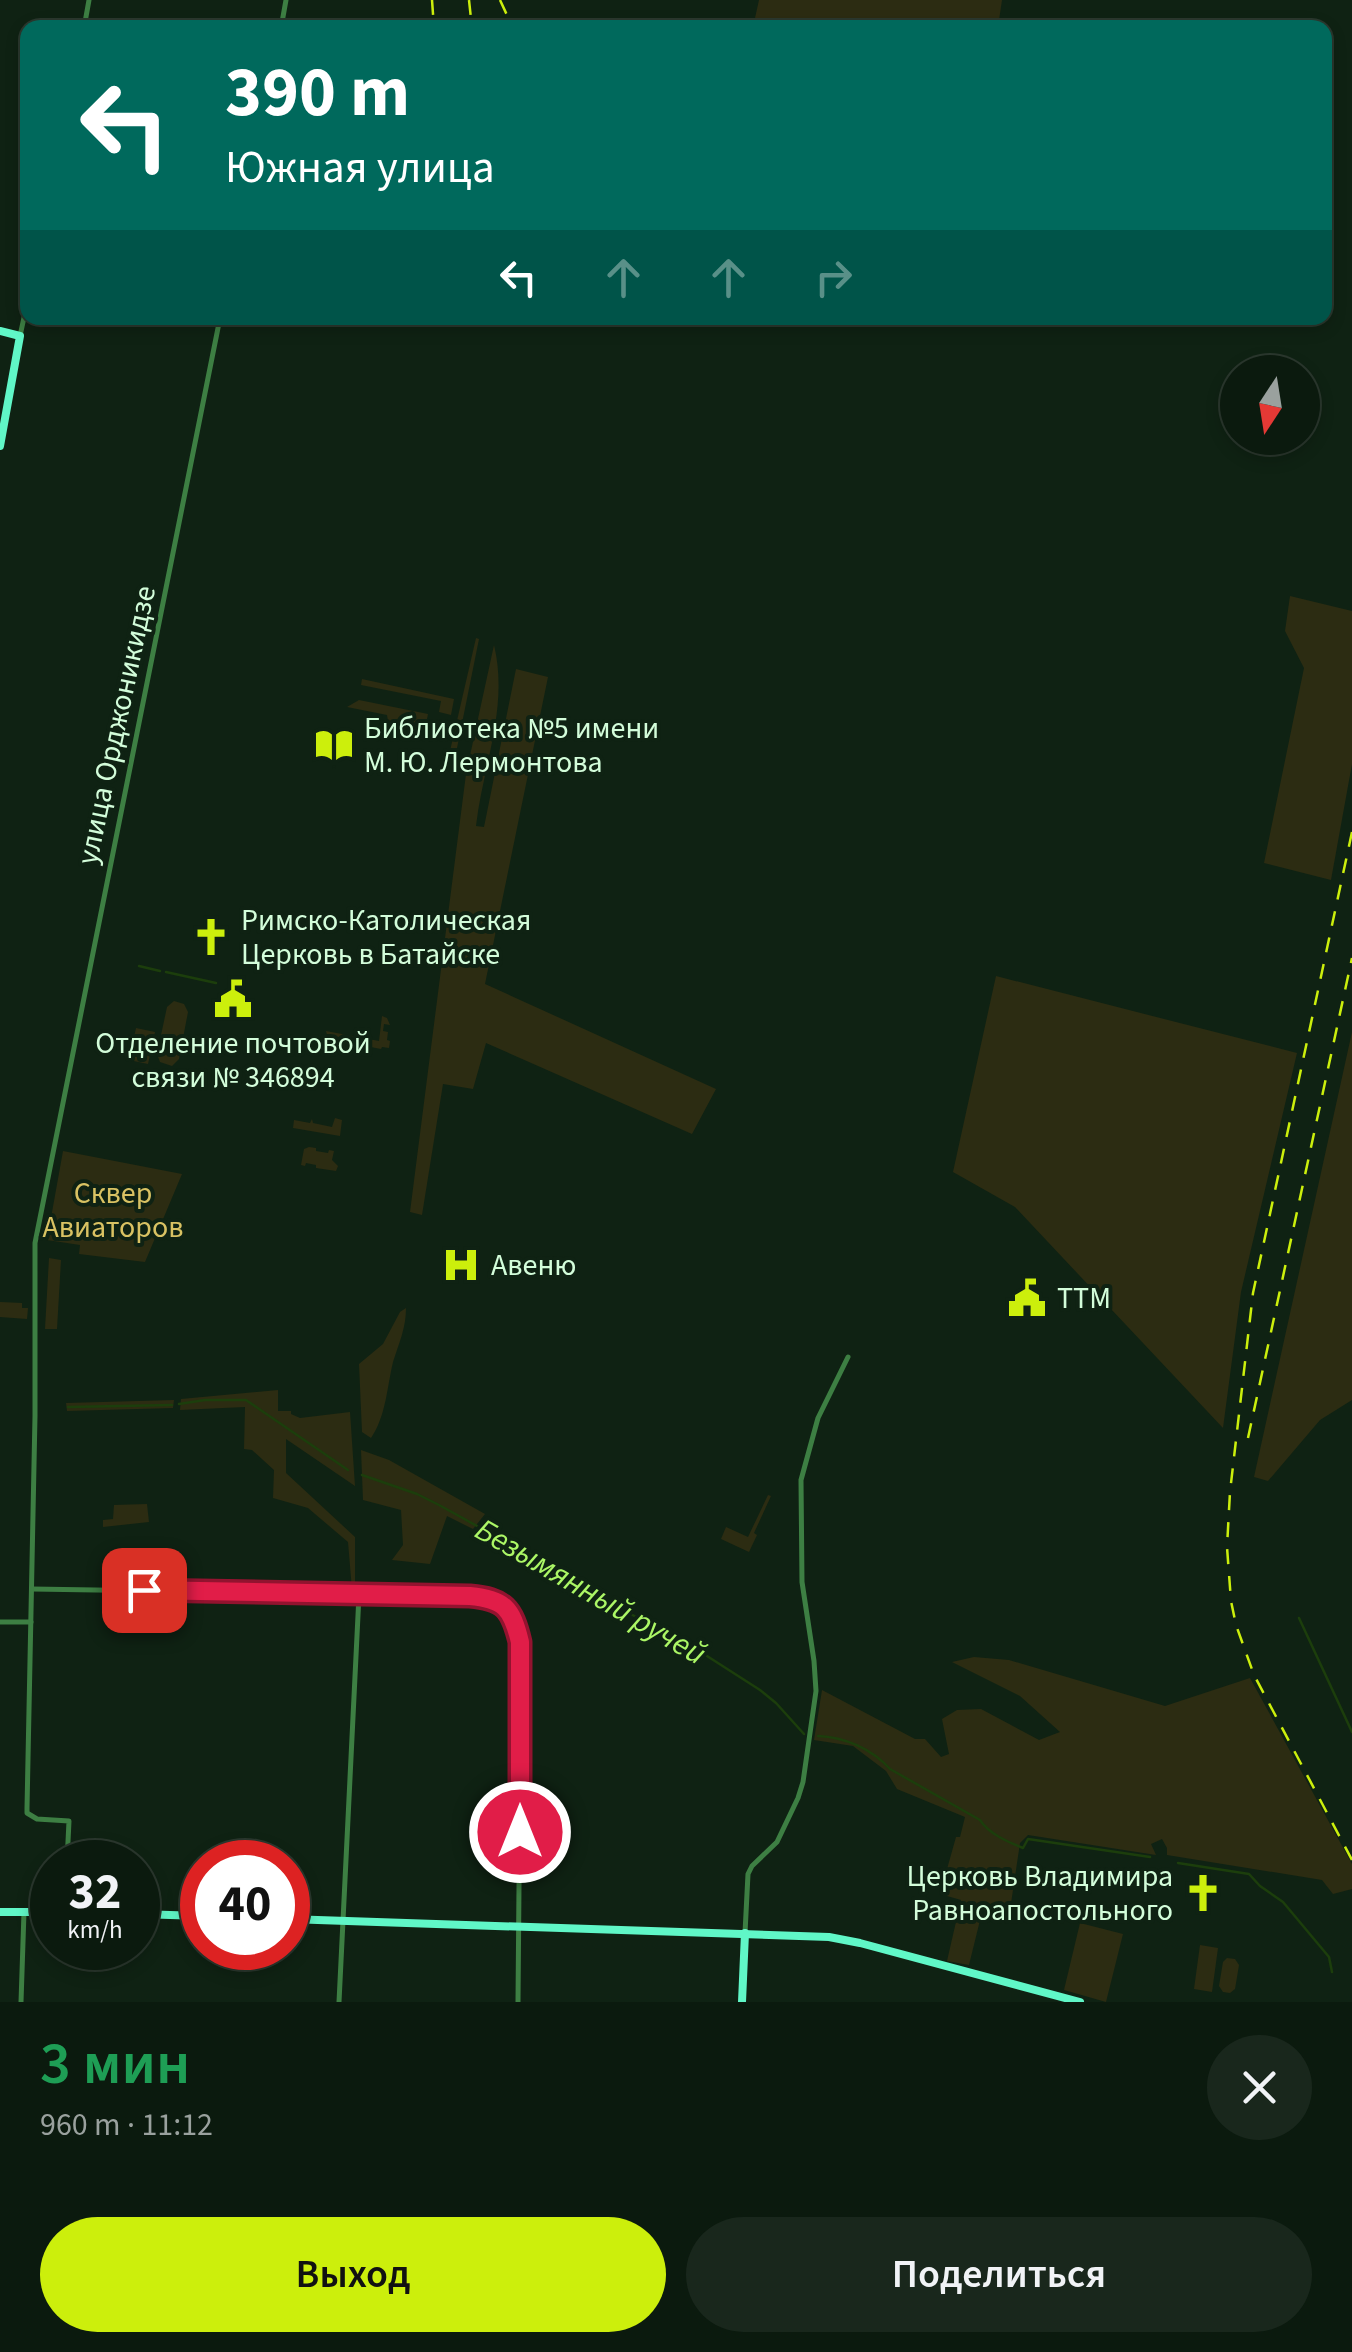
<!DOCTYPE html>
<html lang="ru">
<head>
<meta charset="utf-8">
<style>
  :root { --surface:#0b1a0e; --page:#19271c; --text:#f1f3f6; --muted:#9aa19e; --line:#2b382e; --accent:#ccef0c }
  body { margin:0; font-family:"Source Sans 3",sans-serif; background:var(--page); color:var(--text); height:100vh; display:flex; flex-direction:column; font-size:38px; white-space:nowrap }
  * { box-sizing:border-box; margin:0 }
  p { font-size:32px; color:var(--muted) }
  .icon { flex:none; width:55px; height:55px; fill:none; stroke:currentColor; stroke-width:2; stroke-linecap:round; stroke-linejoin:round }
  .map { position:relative; height:2002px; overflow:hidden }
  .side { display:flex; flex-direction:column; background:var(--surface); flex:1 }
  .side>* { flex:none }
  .guide { position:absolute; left:20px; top:20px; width:1312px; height:305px; border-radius:20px; box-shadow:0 5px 15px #0003,0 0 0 2px var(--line); background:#00695c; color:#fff; overflow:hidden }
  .needle { width:65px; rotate:192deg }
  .controls { position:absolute; left:1220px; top:355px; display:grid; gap:20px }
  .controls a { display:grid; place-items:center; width:100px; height:100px; border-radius:50%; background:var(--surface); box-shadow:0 5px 15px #0003,0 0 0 2px var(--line); font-size:50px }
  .speed { position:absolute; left:30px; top:1840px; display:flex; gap:20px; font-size:50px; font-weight:700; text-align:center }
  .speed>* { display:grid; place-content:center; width:130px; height:130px; border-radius:50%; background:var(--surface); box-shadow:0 5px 15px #0003,0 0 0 2px var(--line); line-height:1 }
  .speed small { font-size:25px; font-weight:400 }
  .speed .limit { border:15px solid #d22; background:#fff; color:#111 }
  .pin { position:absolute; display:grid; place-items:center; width:85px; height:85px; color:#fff; margin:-42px; border-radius:20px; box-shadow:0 5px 15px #0006 }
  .me { position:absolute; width:110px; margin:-55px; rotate:0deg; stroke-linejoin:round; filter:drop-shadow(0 0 8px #0008) }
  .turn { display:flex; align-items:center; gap:35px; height:210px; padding:0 40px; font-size:45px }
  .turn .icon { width:130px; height:130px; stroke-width:2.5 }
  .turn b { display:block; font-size:70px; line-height:85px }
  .lanes { display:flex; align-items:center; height:95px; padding:0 40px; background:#0003; justify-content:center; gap:50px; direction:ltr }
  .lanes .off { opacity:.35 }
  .round { display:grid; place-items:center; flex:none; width:105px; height:105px; border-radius:52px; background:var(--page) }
  .head { display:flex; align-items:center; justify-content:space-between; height:170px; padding:0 40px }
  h1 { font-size:60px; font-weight:600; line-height:75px; color:#1e9e55 }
  .cta { display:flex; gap:20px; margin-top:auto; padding:20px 40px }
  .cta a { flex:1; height:115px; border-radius:60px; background:var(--accent); color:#111; font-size:40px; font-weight:600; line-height:115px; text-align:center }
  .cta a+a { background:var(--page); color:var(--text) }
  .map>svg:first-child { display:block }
</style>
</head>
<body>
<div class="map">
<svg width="1352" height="2002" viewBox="0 0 1352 2002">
  <rect width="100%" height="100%" fill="#0f2213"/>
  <g fill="#2c2c12">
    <path d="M759,0H1002L998,27H753Z"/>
    <path d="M1290,596L1352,611V764L1331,880L1264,863L1304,668L1285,631Z"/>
    <path d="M476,638L479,639L456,753L450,751Z"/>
    <path d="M494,645C509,707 483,765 476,826L484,827L516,669L548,677L485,984L716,1089L692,1134L486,1043L473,1089L443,1084L422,1215L410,1212L466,774Z"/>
    <path d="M362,679L454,699L451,715L439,712L441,701L361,685Z"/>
    <path d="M359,700L428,714L425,729L388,721L387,715L347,707Z"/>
    <path d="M996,976L1297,1053L1241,1292L1223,1428L1015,1207L953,1172Z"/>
    <path d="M174,1001L184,1004L188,1012L179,1059L172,1066L160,1062L157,1054L167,1007Z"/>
    <path d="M382,1016L387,1018L390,1025L384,1024L383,1031L388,1032L387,1040L390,1041L389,1048L382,1047L381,1049L340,1041L338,1045L329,1043L326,1031L379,1041Z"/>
    <path d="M136,1028L155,1032L148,1064L129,1060Z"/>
    <path d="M1352,1032V1400L1320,1420L1268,1481L1254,1477Z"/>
    <path d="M335,1118L342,1120L340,1136L293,1128L294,1120L310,1123L312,1119L313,1123L332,1127Z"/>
    <path d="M309,1147L316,1148V1151L328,1153L329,1150L334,1151L332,1160L338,1166L336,1171L316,1168V1165L306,1163L305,1166L301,1165L304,1149Z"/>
    <path d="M63,1151L182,1174L145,1262L79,1254L80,1245L47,1240Z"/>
    <path d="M49,1258L61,1260L57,1329H45Z"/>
    <path d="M0,1302L22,1303V1308H28L27,1319L0,1317Z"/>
    <path d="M406,1308C406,1328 399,1343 393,1362C387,1387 386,1416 371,1438L362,1432L359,1364L383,1344L400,1312Z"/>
    <path d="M278,1390V1411H291V1414L300,1418L350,1412L355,1486L286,1439V1473L355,1537V1589L352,1590L348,1542L308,1508L273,1498L274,1470L252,1450L244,1449L245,1407L180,1410L181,1399Z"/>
    <path d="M174,1400L173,1408L67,1411L66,1403Z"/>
    <path d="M361,1450L389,1460L485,1514L473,1529L447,1516L430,1564L392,1560L403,1545L401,1510L363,1500Z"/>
    <path d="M768,1495L771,1496L754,1533L757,1535L749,1552L721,1539L726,1527L748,1537Z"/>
    <path d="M147,1504L149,1522L103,1527V1520L113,1519L114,1505Z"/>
    <path d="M974,1657L1009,1660L1165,1706L1250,1678L1352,1864V1889L1333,1894L1322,1880L1167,1855V1848L1162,1839L1151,1844L1156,1855L1028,1835L1020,1843L1010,1910L984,1904L969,1965L947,1961L961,1900L940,1894L956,1837H960L965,1817L897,1789L886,1771L853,1746L814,1740L822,1690L915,1739H925L941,1757L949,1754L942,1719L957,1710L981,1709L1039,1740L1060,1732L1020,1696L952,1662Z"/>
    <path d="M1080,1923L1123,1934L1106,2002L1064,1990Z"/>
    <path d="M1200,1945L1218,1948L1212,1992L1194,1989Z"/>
    <path d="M1227,1958L1235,1959L1239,1965L1235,1989L1230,1993L1223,1992L1219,1986L1223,1962Z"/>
  </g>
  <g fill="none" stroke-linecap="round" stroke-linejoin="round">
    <g stroke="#1c3e0c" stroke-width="2.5">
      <path d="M139,966L160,971"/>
      <path d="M166,972L216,983"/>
      <path d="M179,1404L205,1400H246L348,1470"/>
      <path d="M68,1407L172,1405"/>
      <path d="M362,1475L417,1494L439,1505L497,1537L517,1546L618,1607L707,1656L760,1690L776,1703L804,1734"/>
      <path d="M1299,1618L1352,1732"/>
      <path d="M818,1736C845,1737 872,1749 890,1769L980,1820C989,1834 1008,1842 1023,1848L1028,1839L1150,1857"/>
      <path d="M1178,1863L1249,1874L1260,1886L1283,1902L1329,1957L1332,1972"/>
    </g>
    <g stroke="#3d7f43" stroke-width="5">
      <path d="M84,28L89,0"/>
      <path d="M281,28L286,0"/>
      <path d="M20,336L28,299"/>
      <path d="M32,1589L469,1596C510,1599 518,1618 521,1656L518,2002"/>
      <path d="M0,1622H31"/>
      <path d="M67,1862L69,1821L37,1819L27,1813V1808L35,1416V1243L220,318"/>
      <path d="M745,1933L748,1874L752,1866L777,1842L798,1798L803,1782L816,1691L814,1661L802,1582L801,1480L818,1418L848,1357"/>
      <path d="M21,2002L24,1912"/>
      <path d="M339,2002L359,1595"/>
    </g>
    <g stroke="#60f7c7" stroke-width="8">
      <path d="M0,331L20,336L0,446"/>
      <path d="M0,1912H52"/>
      <path d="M138,1914L202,1916"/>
      <path d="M288,1919L829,1937L860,1943L1080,2002"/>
      <path d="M742,2002L745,1933"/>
    </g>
    <g stroke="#ccef0c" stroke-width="2.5" stroke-dasharray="15 12" stroke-linecap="butt">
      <path d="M432,0L434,28"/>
      <path d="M469,0L472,28"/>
      <path d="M500,0L513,28"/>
      <path d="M1352,832L1253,1293L1230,1492L1227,1547L1231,1601L1236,1625L1254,1675L1352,1860"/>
      <path d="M1248,1438L1352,958"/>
    </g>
  </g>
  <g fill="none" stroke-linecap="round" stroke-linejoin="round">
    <g stroke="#92132f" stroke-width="25">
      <path id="route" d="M144,1590L470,1596C504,1599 512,1608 520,1642V1832"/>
    </g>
    <use href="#route" stroke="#e11d48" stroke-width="18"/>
  </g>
  <defs>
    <g id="library-bare" transform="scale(3)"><path d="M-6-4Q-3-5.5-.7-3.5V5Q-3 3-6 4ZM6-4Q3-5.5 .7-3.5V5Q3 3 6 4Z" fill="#ccef0c" stroke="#0f2213" stroke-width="2.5" paint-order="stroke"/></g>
    <g id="church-bare" transform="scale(3)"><path d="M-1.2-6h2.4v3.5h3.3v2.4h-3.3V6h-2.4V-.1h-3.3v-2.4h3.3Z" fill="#ccef0c" stroke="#0f2213" stroke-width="2.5" paint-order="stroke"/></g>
    <g id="civic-bare" transform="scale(3)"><path d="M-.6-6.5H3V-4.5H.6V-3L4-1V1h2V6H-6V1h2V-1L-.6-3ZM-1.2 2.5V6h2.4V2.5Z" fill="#ccef0c" stroke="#0f2213" stroke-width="2.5" paint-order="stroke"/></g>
    <g id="hospital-bare" transform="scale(3)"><path d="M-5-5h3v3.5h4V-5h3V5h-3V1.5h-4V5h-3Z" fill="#ccef0c" stroke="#0f2213" stroke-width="2.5" paint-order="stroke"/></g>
  </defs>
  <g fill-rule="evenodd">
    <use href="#library-bare" x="334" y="745"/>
    <use href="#church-bare" x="211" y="937"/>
    <use href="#civic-bare" x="233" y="999"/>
    <use href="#hospital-bare" x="461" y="1265"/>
    <use href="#civic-bare" x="1027" y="1298"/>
    <use href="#church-bare" x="1203" y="1893"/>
  </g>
  <g text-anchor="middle" stroke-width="8" stroke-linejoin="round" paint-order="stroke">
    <g font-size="30" fill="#d3fdda" stroke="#0f2213">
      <text transform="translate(116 725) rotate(-78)" y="10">улица Орджоникидзе</text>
    </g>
    <g font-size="30" fill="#d3fdda" stroke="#0f2213" text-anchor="start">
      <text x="364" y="738">Библиотека №5 имени<tspan x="364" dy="34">М. Ю. Лермонтова</tspan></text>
      <text x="241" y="930">Римско-Католическая<tspan x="241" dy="34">Церковь в Батайске</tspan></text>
      <text x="233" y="1053" text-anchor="middle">Отделение почтовой<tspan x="233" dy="34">связи № 346894</tspan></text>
      <text x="491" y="1275">Авеню</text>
      <text x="1057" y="1308">ТТМ</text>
      <text x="1173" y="1886" text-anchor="end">Церковь Владимира<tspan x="1173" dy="34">Равноапостольного</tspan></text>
    </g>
    <g font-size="30" fill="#d9c263" stroke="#0f2213">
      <text x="113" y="1203">Сквер<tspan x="113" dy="34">Авиаторов</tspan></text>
    </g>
    <g font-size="32" font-style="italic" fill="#acf766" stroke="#0f2213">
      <text transform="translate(591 1591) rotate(30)" y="11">Безымянный ручей</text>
    </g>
  </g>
</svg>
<div class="controls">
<a><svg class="needle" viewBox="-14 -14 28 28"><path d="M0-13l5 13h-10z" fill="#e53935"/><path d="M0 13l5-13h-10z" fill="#9aa19e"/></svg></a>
</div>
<div class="speed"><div>32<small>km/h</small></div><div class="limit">40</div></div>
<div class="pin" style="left:144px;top:1590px;background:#d93025"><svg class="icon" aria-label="arrive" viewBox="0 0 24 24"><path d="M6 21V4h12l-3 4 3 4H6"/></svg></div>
<svg class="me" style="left:520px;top:1832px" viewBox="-20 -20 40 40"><circle r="17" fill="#e11d48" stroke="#fff" stroke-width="3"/><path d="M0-11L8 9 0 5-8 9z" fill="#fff"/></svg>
<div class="guide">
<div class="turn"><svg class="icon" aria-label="left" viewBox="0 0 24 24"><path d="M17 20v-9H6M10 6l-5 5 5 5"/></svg><div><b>390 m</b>Южная улица</div></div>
<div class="lanes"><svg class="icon" aria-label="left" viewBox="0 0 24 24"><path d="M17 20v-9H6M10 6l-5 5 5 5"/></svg><svg class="icon off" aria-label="ahead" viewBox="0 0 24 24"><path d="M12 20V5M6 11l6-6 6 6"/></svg><svg class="icon off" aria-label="ahead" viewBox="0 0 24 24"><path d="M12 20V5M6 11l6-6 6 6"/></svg><svg class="icon off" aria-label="right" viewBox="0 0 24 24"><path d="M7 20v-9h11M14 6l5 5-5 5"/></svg></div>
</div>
</div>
<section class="side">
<div class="head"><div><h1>3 мин</h1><p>960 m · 11:12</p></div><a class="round"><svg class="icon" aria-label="close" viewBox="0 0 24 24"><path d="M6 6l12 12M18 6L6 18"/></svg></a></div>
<div class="cta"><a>Выход</a><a>Поделиться</a></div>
</section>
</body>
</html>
